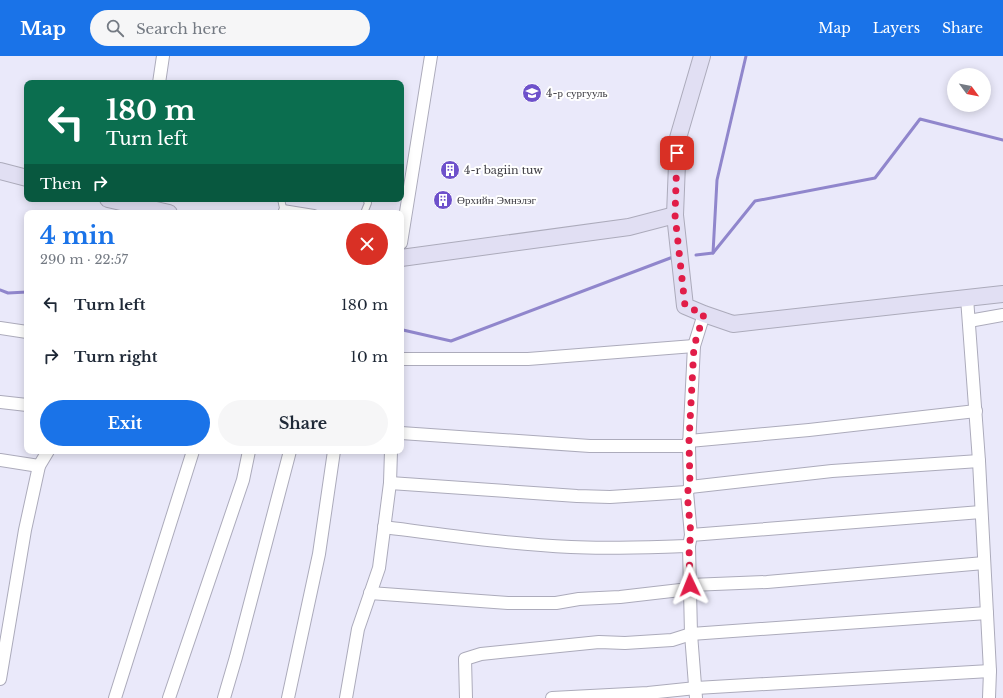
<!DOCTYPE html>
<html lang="en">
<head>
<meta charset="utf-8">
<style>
  :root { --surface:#fff; --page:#f6f6f7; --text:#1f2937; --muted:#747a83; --accent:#1a73e8 }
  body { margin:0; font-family:"Libre Baskerville",serif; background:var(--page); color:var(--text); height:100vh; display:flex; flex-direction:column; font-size:15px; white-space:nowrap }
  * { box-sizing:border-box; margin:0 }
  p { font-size:13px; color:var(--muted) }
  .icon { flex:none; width:22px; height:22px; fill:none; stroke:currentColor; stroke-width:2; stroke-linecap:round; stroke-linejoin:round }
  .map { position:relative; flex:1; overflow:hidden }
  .side { position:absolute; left:24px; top:154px; width:380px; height:244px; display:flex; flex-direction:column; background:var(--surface); border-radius:8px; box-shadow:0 2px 10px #0003 }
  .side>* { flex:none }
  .top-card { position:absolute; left:24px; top:24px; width:380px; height:122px; border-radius:8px; box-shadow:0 2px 10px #0003; background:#0b6e4f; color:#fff; overflow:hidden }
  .needle { width:26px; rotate:122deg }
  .buttons { position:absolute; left:947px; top:12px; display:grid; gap:8px }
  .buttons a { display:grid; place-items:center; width:44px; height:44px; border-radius:50%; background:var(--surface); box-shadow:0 2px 10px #0003; font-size:20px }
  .pin { position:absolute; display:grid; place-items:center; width:34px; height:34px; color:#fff; margin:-17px; border-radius:8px; box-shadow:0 2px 6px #0006 }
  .me { position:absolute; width:44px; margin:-22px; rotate:358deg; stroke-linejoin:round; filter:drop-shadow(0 0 3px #0008) }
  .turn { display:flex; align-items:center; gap:14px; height:84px; padding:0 16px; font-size:18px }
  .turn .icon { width:52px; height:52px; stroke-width:2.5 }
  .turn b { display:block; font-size:28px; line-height:34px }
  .then { display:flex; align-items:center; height:38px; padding:0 16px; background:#0003; gap:8px; font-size:15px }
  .round { display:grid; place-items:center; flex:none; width:42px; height:42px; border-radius:21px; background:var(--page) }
  .summary { display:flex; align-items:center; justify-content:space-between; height:68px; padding:0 16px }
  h1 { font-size:24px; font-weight:700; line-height:30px; color:var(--accent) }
  .cta { display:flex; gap:8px; margin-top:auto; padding:8px 16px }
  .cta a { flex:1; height:46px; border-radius:24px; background:var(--accent); color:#fff; font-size:16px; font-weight:700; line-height:46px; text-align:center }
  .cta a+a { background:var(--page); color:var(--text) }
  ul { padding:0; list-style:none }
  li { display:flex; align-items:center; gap:12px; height:52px; padding:0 16px }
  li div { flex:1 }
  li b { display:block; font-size:15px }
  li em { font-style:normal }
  header { display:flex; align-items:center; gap:24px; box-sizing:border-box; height:56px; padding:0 20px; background:var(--accent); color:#fff }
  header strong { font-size:19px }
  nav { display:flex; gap:22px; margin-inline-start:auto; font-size:14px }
  .search { width:280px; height:36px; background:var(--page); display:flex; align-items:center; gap:10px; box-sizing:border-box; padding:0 14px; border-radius:22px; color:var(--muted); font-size:15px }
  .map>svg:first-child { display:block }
</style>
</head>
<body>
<header>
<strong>Map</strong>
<div class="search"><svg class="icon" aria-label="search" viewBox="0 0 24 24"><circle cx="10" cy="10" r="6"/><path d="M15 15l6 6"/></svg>Search here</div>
<nav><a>Map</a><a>Layers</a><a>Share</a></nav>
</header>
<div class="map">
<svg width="1003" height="642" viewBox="0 0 1003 642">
  <rect width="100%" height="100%" fill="#eae9fa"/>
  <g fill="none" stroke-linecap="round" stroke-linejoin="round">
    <g stroke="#9086cc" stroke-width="3">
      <path d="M713,197L755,145L875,122L920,63L1003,84"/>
      <path d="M696,199L713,197L717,124L746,0"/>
      <path d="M0,234L8,237L27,236"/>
      <path d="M403,274L451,285L673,201"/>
    </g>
    <g stroke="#acabbb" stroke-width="8">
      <g id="lane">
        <path d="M283,152L314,157"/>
        <path d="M281,157L283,152L281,143"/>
        <path d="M364,157L368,147L366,143"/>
      </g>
    </g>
    <g stroke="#acabbb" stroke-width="14">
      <g id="street">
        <path d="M159,27L163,0"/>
        <path d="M401,187L431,0"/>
        <path d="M967,242L979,405L990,615L989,642"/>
        <path d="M969,265L1003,259"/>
        <path d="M0,272L27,276"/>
        <path d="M401,303H528L694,290"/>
        <path d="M0,346L27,349"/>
        <path d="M401,377L590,390H689"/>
        <path d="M689,385L809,374L976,355"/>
        <path d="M0,404L39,410"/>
        <path d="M390,427L577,440L610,441L687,436"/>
        <path d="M690,431L832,415L979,405"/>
        <path d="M384,471C446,479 508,488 571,491C610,493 650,491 689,490"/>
        <path d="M691,479L981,456"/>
        <path d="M690,529L767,526L984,507"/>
        <path d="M370,537L508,547H556L579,543L620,541L689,533"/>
        <path d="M0,623L25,474L39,410L48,395"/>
        <path d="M115,642L193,395"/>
        <path d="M169,642L243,424L249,395"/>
        <path d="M224,642L236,601L290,395"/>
        <path d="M288,642L319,498L334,395"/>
        <path d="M346,642L358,573L379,512L390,427L391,395"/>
        <path d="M466,642L465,603L481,598L599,586L625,587L672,584L691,578L987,557"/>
        <path d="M552,642L648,637L696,632L990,615"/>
        <path d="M696,642L691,578L689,490L691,479L687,436L690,431L689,390L694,290L704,258"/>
      </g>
    </g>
    <g stroke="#acabbb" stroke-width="18">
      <g id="secondary">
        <path d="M702,0L678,82L675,159L685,250L704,258L733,268L1003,238"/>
        <path d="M0,115L27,122"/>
        <path d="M108,143L169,157"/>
        <path d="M401,202L629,171L675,159"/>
      </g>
    </g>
    <use href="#lane" stroke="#fff" stroke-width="6"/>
    <use href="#street" stroke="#fff" stroke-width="12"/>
    <use href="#secondary" stroke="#e1dff3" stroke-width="16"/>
  </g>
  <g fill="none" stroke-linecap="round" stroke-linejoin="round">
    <path stroke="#e11d48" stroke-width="7" stroke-dasharray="0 12.6" d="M677,97L675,159L685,250L704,258L694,290L689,385L690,431L687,436L691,479L689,490L690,529"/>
  </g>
  <defs>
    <g id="school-disc" transform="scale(1)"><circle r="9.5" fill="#6e51cb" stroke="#fff"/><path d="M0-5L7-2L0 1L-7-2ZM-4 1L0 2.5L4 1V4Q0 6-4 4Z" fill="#fff"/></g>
    <g id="building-disc" transform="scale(1)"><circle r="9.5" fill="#6e51cb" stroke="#fff"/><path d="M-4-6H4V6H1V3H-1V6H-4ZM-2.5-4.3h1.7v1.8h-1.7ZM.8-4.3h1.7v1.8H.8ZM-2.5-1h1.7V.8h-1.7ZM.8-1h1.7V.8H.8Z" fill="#fff"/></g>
  </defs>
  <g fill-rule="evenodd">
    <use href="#school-disc" x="532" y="37"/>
    <use href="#building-disc" x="450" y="114"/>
    <use href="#building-disc" x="443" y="144"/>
  </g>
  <g text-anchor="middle" stroke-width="4" stroke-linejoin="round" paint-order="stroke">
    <g font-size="11" fill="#3c3b42" stroke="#fff" text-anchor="start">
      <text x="546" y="41">4-р сургууль</text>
      <text x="464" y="118">4-r bagiin tuw</text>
      <text x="457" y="148">Өрхийн Эмнэлэг</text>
    </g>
  </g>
</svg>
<div class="buttons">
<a><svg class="needle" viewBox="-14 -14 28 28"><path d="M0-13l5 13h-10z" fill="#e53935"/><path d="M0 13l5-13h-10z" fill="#747a83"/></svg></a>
</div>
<div class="pin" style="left:677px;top:97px;background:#d93025"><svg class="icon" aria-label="arrive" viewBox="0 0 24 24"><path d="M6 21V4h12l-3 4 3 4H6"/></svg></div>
<svg class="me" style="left:690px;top:529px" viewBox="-20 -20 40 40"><path d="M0-17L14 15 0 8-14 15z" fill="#e11d48" stroke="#fff" stroke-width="4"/></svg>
<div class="top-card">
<div class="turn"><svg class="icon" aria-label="left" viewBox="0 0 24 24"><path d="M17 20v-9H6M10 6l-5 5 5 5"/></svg><div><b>180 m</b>Turn left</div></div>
<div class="then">Then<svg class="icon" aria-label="right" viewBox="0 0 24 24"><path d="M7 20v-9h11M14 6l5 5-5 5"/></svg></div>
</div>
<section class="side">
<div class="summary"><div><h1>4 min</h1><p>290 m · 22:57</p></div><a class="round" style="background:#d93025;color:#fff"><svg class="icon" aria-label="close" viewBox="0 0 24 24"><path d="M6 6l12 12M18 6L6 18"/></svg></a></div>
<ul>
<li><svg class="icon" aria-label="left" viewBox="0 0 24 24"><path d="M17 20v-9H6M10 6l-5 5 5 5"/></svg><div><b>Turn left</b></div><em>180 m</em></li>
<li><svg class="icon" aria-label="right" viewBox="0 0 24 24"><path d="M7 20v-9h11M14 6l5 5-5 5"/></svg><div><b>Turn right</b></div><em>10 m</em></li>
</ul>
<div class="cta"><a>Exit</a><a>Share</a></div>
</section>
</div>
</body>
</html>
